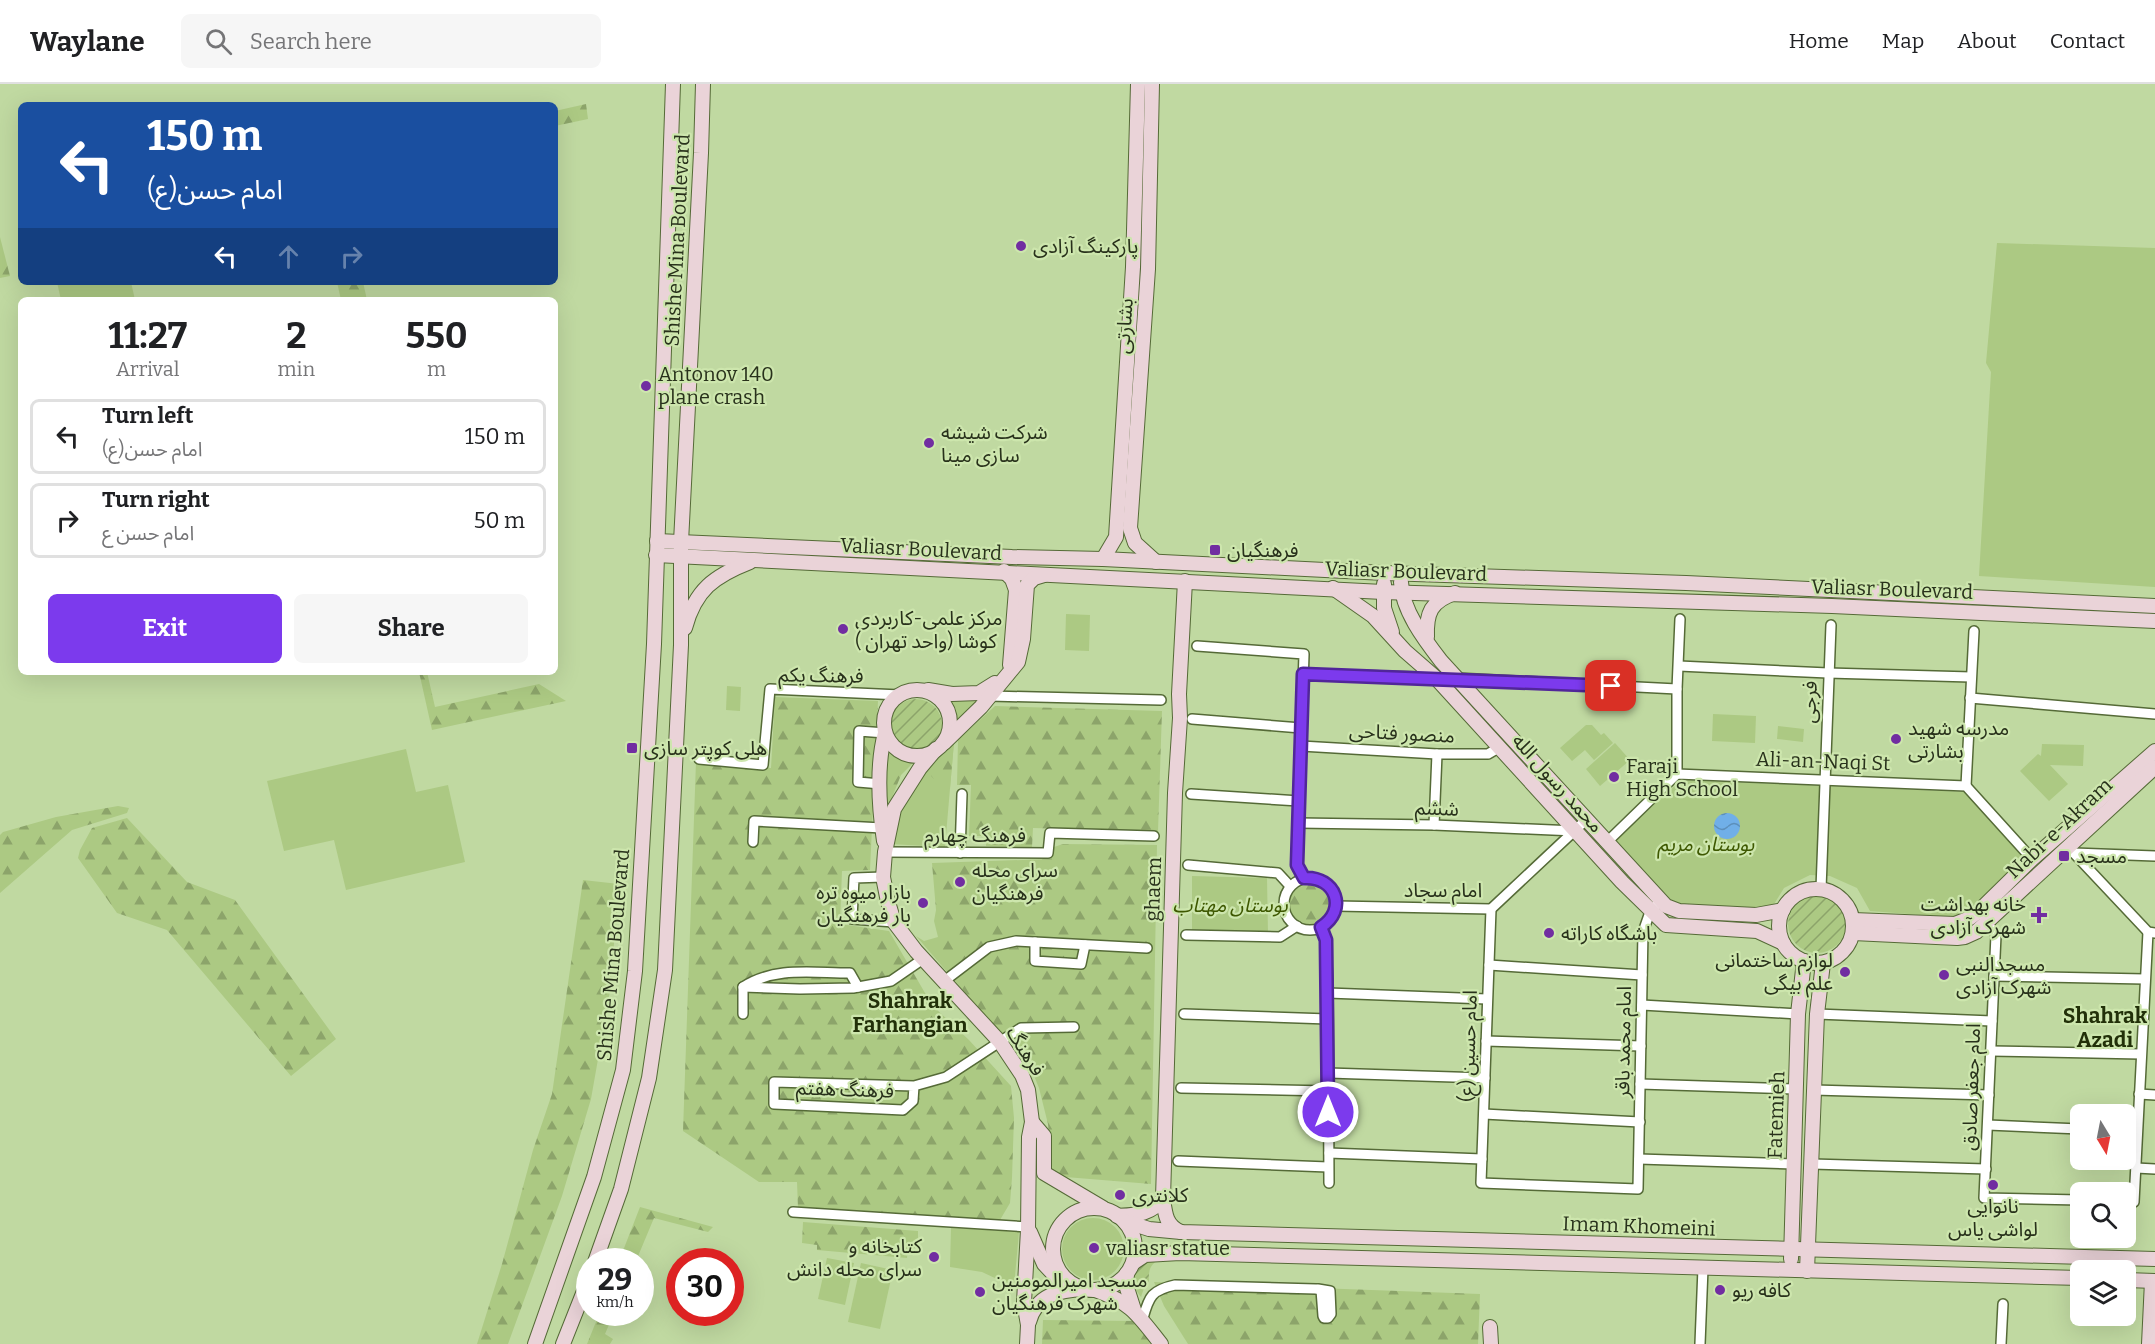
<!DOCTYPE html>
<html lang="en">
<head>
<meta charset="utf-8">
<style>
  :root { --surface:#fff; --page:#f6f6f6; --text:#202124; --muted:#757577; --line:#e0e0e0; --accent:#7c3aed }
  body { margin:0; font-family:Bitter,"Noto Sans Arabic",serif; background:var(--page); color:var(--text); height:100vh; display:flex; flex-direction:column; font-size:22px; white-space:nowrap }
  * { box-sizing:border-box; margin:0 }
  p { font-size:20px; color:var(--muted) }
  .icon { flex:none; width:33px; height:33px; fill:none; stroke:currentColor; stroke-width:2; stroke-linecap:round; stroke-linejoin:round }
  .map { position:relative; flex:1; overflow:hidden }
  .panel { position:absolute; left:18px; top:213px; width:540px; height:378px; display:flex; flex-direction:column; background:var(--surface); border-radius:9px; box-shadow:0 6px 24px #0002 }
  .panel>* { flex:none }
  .guide { position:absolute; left:18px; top:18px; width:540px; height:183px; border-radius:9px; box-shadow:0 6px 24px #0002; background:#1a4fa0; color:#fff; overflow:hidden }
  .needle { width:39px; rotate:170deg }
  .tools { position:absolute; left:2070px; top:1020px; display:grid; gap:12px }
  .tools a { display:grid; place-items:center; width:66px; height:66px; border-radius:9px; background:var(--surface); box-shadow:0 6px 24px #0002; font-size:30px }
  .speed { position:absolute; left:576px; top:1164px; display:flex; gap:12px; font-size:30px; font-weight:700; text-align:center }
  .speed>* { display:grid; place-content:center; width:78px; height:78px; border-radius:50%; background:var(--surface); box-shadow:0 6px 24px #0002; line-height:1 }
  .speed small { font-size:15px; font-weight:400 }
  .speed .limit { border:9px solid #d22; background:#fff; color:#111 }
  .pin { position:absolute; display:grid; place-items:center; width:51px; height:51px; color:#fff; margin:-26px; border-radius:12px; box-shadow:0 3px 9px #0006 }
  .me { position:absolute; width:66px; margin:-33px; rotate:0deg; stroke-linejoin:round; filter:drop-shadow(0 0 4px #0008) }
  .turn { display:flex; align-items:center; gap:21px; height:126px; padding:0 30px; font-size:27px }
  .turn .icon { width:78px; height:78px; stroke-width:2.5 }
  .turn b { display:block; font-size:42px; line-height:51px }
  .lanes { display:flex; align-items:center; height:57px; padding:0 30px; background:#0003; justify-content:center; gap:30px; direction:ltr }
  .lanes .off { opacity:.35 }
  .eta { display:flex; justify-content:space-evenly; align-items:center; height:102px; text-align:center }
  .eta b { font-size:36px; font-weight:700; line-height:42px }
  .button { display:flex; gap:12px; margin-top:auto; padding:12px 30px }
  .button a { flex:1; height:69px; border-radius:9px; background:var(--accent); color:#fff; font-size:24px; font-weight:700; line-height:69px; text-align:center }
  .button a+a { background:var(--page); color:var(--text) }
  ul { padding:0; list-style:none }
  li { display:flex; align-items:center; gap:18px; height:75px; margin:0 12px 9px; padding:0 18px; border:3px solid var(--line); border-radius:9px }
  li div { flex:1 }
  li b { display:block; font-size:22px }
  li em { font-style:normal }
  header { display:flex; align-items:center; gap:36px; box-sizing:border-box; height:84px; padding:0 30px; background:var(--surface); border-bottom:2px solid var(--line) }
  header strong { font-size:28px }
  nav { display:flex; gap:33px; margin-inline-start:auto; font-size:21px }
  .search { width:420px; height:54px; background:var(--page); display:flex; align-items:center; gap:15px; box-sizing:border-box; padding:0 21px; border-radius:9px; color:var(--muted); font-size:22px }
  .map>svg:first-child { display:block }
</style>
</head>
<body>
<header>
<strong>Waylane</strong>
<div class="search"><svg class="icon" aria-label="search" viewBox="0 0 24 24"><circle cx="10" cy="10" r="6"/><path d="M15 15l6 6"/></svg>Search here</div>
<nav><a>Home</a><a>Map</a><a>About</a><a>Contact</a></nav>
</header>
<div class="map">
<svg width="2155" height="1260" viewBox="0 0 2155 1260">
  <defs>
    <pattern id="forest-firs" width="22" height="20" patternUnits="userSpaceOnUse" patternTransform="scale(1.5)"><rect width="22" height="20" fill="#acc983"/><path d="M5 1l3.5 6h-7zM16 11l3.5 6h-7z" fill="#8ca46a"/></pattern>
    <pattern id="garden-furrows" width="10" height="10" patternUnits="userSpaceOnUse" patternTransform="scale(1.5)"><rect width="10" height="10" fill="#acc983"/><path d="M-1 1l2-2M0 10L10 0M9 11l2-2" fill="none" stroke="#8ca46a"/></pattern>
    <pattern id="water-waves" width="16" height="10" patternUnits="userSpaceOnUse" patternTransform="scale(1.5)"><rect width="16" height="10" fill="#70afe8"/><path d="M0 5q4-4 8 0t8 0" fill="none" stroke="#5c8fbb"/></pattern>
  </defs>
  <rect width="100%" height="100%" fill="#c0d9a1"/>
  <g fill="#acc983">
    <path d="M1997,159L2155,164V503L1979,492L1991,288L1986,279Z"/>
    <path d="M57,198H131L135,216H61Z"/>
    <path d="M1066,530L1090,531L1089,567L1065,566Z"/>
    <path d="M727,602L741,603L740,627L726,626Z"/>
    <path d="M1713,630L1756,632L1755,659L1712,657Z"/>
    <path d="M1586,641H1592L1601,651L1604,649L1613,659L1594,676L1585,666L1572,677L1560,664Z"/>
    <path d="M1778,642L1804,645L1803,658L1777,655Z"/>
    <path d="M954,658L945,763L889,760L899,726L922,690Z"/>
    <path d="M1615,659L1630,676L1600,702L1586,685Z"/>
    <path d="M2042,660L2084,661L2083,682L2050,681L2068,700L2049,717L2020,687L2038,670L2041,672Z"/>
    <path d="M406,665L416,708L448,701L465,778L346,806L334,756L284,767L267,697Z"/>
    <path d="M1681,696L1964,708L2024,775L1960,834L1870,827L1857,804L1830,792L1810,791L1784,804L1771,825L1677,822L1615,757Z"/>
    <path d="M1192,792L1267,794L1268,850L1192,848Z"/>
    <circle cx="1093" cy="1165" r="31"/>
    <path d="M951,1144L1019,1148L1014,1203L982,1188L950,1183Z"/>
    <path d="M827,1174L854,1179L845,1221L818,1215Z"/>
    <path d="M861,1179L893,1186L880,1245L848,1238Z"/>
  </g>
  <g fill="url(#forest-firs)">
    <path d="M586,20L588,35L555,42V27Z"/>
    <path d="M0,153L10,192L0,194Z"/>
    <path d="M337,198H363L367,216H341Z"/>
    <path d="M419,588H427L435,623L539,600L566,617L432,646Z"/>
    <path d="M987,610L952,643C957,633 951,624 945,616L976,614Z"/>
    <path d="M775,613L878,617L870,786L842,787L840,840L889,847L932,921L969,956L1011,1002L1014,1034L1012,1094L1010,1119L1000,1136L798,1124L797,1098H759L683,1047L696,677L771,684Z"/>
    <path d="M995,622L1162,627L1158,748L1033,744L1032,763L986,762V752H969L971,701H957L958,656Z"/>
    <path d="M954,658L950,704L941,703L926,686Z"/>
    <path d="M886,660C895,669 902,678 916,676L901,691L883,736Z"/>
    <path d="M118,722L129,724L127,729L72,746L0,809V751L3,748L56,733Z"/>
    <path d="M127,734L187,798L235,816L336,955L291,992L167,846L117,829L78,774L80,766L92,744Z"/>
    <path d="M1063,760L1157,761L1151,1100L1053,1092L1048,1040L1039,1004L1028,977L993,941L916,852L924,857L938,853L934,837L936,826L932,779L1051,775L1054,763Z"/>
    <path d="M583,796L619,800L610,907L591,1015L562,1112L508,1260H477L502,1180L533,1066L552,1010Z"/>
    <circle cx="1309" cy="821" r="20"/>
    <path d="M640,1123L713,1143L708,1148L654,1134L636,1177H619Z"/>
    <path d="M803,1138L918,1147V1164L908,1163L907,1174L817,1166V1161L802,1159Z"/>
    <path d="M1154,1198L1480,1210L1478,1260H1188L1164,1222Z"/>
    <path d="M600,1228L614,1229L605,1250L613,1255L610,1260H587Z"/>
    <path d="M1043,1236L1137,1237L1150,1260H1042Z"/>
  </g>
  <g fill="url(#garden-furrows)">
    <circle cx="916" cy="641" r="26"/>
    <circle cx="1817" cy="840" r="29"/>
    <path d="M1161,1174C1151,1180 1148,1185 1149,1197L1144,1204L1141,1213C1123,1190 1138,1180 1161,1174Z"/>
  </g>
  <circle fill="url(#water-waves)" cx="1727" cy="742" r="13"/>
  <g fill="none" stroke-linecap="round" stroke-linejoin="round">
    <g stroke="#556a37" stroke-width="12">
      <g id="street">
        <path d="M1197,562L1304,570L1297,781L1304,794"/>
        <path d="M1679,582L1828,589L1971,593"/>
        <path d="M1303,590L1457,594L1677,605"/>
        <path d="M990,612L1161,616"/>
        <path d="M1970,614L2155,630"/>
        <path d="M1192,635L1301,644"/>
        <path d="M1301,662L1437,670H1488L1500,663"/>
        <path d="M699,675L763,681L770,605L900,611"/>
        <path d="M1677,690V605L1680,535"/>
        <path d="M881,700L858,698L859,647L885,649"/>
        <path d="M1966,702L1974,547"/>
        <path d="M1191,710L1299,717"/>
        <path d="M1298,739L1434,741L1575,747"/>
        <path d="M1434,741L1437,670"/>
        <path d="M1608,757L1677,690L1966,702L2032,775"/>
        <path d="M753,758L754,737L882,744"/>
        <path d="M2068,763L2148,848L2155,849"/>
        <path d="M885,768L1048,769L1050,749L1154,752"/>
        <path d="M960,769L962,710"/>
        <path d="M2074,769L2155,772"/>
        <path d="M1188,781L1278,789L1290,802"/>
        <path d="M883,793L854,794L852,835L894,838"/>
        <circle cx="1310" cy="820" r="26"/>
        <path d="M1821,805L1831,541"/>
        <path d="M1336,822L1491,825L1587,735"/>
        <path d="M1491,825L1481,1099L1638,1105L1643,848L1650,828L1660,817"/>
        <path d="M1984,834L1996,851L1984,1114L2080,1116"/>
        <path d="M1321,843L1326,856L1328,909L1329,1099"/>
        <path d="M1186,851L1280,853L1297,842"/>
        <path d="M1035,858V877L1081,880L1085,861"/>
        <path d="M1489,881L1642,891"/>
        <path d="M1994,892L2145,895"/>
        <path d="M943,898L989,863L1016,857L1147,864"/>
        <path d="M743,903L800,905L853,904L891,897L923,875"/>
        <path d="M1328,909L1487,915"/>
        <path d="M1642,921L1798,930"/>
        <path d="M743,930V903C776,882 812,889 850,889L858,903"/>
        <path d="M1184,930L1328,935"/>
        <path d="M1817,930L1992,937"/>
        <path d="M1486,957L1641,962"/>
        <path d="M1991,967L2141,970"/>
        <path d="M1328,989L1485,994"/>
        <path d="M1640,1000L1796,1005"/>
        <path d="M914,1002L913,1017L903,1026L774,1020V998L914,1002L946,993L1021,944L1074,943"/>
        <path d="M1181,1004L1328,1007"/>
        <path d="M1814,1006L1989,1011"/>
        <path d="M2139,1010L2155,1011"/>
        <path d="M1484,1030L1640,1038"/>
        <path d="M1988,1041L2080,1045"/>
        <path d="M1329,1069L1482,1075"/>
        <path d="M1639,1075L1794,1080"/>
        <path d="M1178,1077L1328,1083"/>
        <path d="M1812,1080L1986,1085"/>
        <path d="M2136,1084L2155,1085"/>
        <path d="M2126,1117L2134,1118L2148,848"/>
        <path d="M793,1128L1028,1143"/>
        <path d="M1143,1234C1149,1212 1152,1206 1175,1201L1316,1205L1321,1206L1323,1232L1324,1234H1328L1331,1230L1330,1207L1318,1205"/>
        <path d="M1700,1260L1703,1184"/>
        <path d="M2001,1260L2003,1220"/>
      </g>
    </g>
    <g stroke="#556a37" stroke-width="16">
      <g id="secondary">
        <path d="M1152,0L1148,185L1130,444L1135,459L1156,478"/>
        <path d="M657,457L1012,473L1103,475L1385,489L1686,499L2155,522"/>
        <path d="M656,471L1383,508L1832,522L2155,537"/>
        <path d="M1103,475L1116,453L1133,183L1138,0"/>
        <path d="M1004,487L1012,495L1016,506L1010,581"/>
        <path d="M1401,498C1402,526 1424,555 1441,577L1666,822L1679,827L1756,831L1783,826"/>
        <path d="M1384,500V524L1392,548"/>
        <path d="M1333,504L1373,532L1405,567L1436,594L1622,798L1666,841L1757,847L1783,859"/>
        <path d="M685,544C695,506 714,492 750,478"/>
        <path d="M1427,553C1426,529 1431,517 1455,509"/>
        <path d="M928,606L952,610L979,609L995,599"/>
        <circle cx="917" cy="639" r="33"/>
        <path d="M944,659L981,623L1018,578L1023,555L1027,501L1034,494L1044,491"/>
        <path d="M936,665L920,684L894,725L885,768L883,793L888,818L894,838L916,867L1000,958L1022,991L1028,1006L1032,1038L1029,1053L1028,1146L1024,1218L1028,1241L1027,1260"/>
        <path d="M884,757C879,723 876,683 885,649"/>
        <circle cx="1816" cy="842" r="37"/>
        <path d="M1853,836L1955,840L1970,834L1979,827L2032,775L2155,667"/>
        <path d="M1853,849L1957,854L1965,853L1976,848L2155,683"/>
        <path d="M1032,1038L1044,1052V1089L1103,1124"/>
        <circle cx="1094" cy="1165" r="41"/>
        <path d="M1117,1132C1135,1131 1152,1131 1163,1114"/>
        <path d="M1124,1137L1149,1145L1181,1148L2155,1175"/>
        <path d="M1030,1148L1044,1180L1060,1197"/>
        <path d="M1181,1148C1166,1142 1165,1130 1163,1114L1175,709L1180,634L1179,610L1185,497"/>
        <path d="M1791,1175L1798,930L1804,877"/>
        <path d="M595,1178L621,1105L649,994L665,886L681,561V458L701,69L703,0"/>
        <path d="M1133,1179L1145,1171L1180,1169L2080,1194"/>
        <path d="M1807,1187L1817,930L1823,879"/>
        <path d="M1127,1189L1126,1201L1134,1226"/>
        <path d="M2126,1196L2155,1197"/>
        <path d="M1095,1206C1132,1219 1138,1231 1161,1260"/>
        <path d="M1029,1238C1036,1211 1059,1206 1084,1205"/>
        <path d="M1490,1243L1491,1260"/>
        <path d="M535,1260L594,1093L623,986L635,887L654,560L673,0"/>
        <path d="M563,1260L590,1192"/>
        <path d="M2149,1260L2152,1197"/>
      </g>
    </g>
    <use href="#street" stroke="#fff" stroke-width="9"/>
    <use href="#secondary" stroke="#ead3d8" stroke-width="14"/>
  </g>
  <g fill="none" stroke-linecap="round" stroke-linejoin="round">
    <g stroke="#51269a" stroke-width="15">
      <path id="route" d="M1328,1028L1326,856L1321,843C1348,826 1336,792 1304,794L1297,781L1303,590L1611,602"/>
    </g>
    <use href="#route" stroke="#7c3aed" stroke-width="10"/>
  </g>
  <g fill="#712da1" stroke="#cde6ad" stroke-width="2">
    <circle cx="1021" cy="162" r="6"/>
    <circle cx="646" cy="302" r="6"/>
    <circle cx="929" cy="359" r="6"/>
    <rect x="1209" y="460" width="12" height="12" rx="3"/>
    <circle cx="843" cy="545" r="6"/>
    <circle cx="1896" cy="655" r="6"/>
    <rect x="626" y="658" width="12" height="12" rx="3"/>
    <circle cx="1614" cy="693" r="6"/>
    <rect x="2058" y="766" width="12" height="12" rx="3"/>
    <circle cx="960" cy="798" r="6"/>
    <circle cx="923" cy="819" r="6"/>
    <path d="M2036 822h6v6h6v6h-6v6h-6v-6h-6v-6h6z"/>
    <circle cx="1549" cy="849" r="6"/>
    <circle cx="1845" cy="888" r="6"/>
    <circle cx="1944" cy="891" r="6"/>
    <circle cx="1993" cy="1101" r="6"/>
    <circle cx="1120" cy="1111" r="6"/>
    <circle cx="1094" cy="1164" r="6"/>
    <circle cx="934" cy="1173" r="6"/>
    <circle cx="1720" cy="1206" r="6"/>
    <circle cx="980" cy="1208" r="6"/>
  </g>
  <g text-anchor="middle" stroke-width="4.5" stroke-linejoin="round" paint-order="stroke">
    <g font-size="20" fill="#28311b" stroke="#cde6ad">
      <text transform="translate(677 156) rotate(-87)" y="7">Shishe Mina Boulevard</text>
      <text transform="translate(1124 242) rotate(-86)" y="7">بشارتی</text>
      <text transform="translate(921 465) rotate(3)" y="7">Valiasr Boulevard</text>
      <text transform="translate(1406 487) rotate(2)" y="7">Valiasr Boulevard</text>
      <text transform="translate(1892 505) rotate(2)" y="7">Valiasr Boulevard</text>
      <text transform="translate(821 591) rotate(1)" y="7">فرهنگ یکم</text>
      <text transform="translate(1809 618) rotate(-88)" y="7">فرجی</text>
      <text transform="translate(1402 649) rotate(3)" y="7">منصور فتاحی</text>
      <text transform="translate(1823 677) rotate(2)" y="7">Ali-an-Naqi St</text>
      <text transform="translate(1558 699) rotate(48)" y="7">محمد رسول الله</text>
      <text transform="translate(1437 724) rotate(2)" y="7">ششم</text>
      <text transform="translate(2059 744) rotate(-43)" y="7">Nabi-e-Akram</text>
      <text x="975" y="758">فرهنگ چهارم</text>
      <text transform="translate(1153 805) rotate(-88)" y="7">ghaem</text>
      <text x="1443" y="813">امام سجاد</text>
      <text transform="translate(613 871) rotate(-85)" y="7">Shishe Mina Boulevard</text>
      <text transform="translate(1623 958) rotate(-89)" y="7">امام محمد باقر</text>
      <text transform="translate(1468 962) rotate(-88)" y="7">امام حسین (ع)</text>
      <text transform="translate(1026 967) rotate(58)" y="7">فرهنگ</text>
      <text transform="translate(1971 1003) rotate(-88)" y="7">امام جعفر صادق</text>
      <text transform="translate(845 1005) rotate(2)" y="7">فرهنگ هفتم</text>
      <text transform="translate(1776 1031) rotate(-88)" y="7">Fatemieh</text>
      <text transform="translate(1639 1142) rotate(2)" y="7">Imam Khomeini</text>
    </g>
    <g font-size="20" fill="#28311b" stroke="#cde6ad" text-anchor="start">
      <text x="1033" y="169">پارکینگ آزادی</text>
      <text x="658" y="297">Antonov 140<tspan x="658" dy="23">plane crash</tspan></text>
      <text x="941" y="355">شرکت شیشه<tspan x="941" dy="23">سازی مینا</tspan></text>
      <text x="1227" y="473">فرهنگیان</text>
      <text x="855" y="541">مرکز علمی-کاربردی<tspan x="855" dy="23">کوشا (واحد تهران )</tspan></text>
      <text x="1908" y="651">مدرسه شهید<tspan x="1908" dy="23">بشارتی</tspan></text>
      <text x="644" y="671">هلی کوپتر سازی</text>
      <text x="1626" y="689">Faraji<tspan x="1626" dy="23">High School</tspan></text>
      <text x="2076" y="779">مسجد</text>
      <text x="972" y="793">سرای محله<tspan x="972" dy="23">فرهنگیان</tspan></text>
      <text x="911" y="815" text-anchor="end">بازار میوه تره<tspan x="911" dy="23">بار فرهنگیان</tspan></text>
      <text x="2026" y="827" text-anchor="end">خانه بهداشت<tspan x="2026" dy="23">شهرک آزادی</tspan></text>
      <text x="1561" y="856">باشگاه کاراته</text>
      <text x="1833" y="883" text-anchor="end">لوازم ساختمانی<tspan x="1833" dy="23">علم بیگی</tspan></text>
      <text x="1956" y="887">مسجدالنبی<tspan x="1956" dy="23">شهرک آزادی</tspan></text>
      <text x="1132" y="1118">کلانتری</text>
      <text x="1993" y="1129" text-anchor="middle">نانوایی<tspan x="1993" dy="23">لواشی یاس</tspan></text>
      <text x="922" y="1169" text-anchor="end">کتابخانه و<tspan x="922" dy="23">سرای محله دانش</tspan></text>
      <text x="1106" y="1171">valiasr statue</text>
      <text x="992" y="1203">مسجد امیرالمومنین<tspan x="992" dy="23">شهرک فرهنگیان</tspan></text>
      <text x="1732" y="1213">کافه ریو</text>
    </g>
    <g font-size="20" font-style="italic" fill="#3e5801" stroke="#cde6ad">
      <text x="1706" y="767">بوستان مریم</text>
      <text x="1230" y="828">بوستان مهتاب</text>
    </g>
    <g font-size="21" font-weight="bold" fill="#223009" stroke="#cde6ad">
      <text x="910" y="924">Shahrak<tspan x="910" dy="24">Farhangian</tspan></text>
      <text x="2105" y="939">Shahrak<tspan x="2105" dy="24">Azadi</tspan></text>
    </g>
  </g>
</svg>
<div class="tools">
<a><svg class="needle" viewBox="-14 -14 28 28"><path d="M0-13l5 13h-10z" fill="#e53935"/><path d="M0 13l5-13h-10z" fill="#757577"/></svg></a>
<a><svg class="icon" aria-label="search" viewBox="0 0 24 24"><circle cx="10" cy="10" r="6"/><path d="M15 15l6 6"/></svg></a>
<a><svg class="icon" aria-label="layers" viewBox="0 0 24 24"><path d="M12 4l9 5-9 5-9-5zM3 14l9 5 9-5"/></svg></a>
</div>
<div class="speed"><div>29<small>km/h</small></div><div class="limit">30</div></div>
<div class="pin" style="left:1611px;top:602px;background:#d93025"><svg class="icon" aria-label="arrive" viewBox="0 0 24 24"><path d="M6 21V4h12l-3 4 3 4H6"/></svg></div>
<svg class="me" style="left:1328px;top:1028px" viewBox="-20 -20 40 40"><circle r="17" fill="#7c3aed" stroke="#fff" stroke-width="3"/><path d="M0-11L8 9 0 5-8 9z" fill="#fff"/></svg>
<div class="guide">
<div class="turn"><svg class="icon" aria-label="left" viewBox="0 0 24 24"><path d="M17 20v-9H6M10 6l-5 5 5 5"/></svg><div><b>150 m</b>امام حسن(ع)</div></div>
<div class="lanes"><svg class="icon" aria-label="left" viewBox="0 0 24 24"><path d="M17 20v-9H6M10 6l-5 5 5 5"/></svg><svg class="icon off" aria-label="ahead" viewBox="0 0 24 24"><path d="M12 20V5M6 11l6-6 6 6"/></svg><svg class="icon off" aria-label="right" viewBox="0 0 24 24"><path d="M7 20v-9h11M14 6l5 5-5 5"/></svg></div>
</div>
<section class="panel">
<div class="eta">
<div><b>11:27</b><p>Arrival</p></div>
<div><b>2</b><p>min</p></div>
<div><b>550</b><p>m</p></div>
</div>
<ul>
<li><svg class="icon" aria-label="left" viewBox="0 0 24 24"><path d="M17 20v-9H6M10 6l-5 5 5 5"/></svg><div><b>Turn left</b><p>امام حسن(ع)</p></div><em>150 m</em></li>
<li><svg class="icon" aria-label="right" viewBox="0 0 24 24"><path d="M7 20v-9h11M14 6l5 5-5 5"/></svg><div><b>Turn right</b><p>امام حسن ع</p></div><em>50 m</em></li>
</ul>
<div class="button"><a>Exit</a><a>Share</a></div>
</section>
</div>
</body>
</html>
